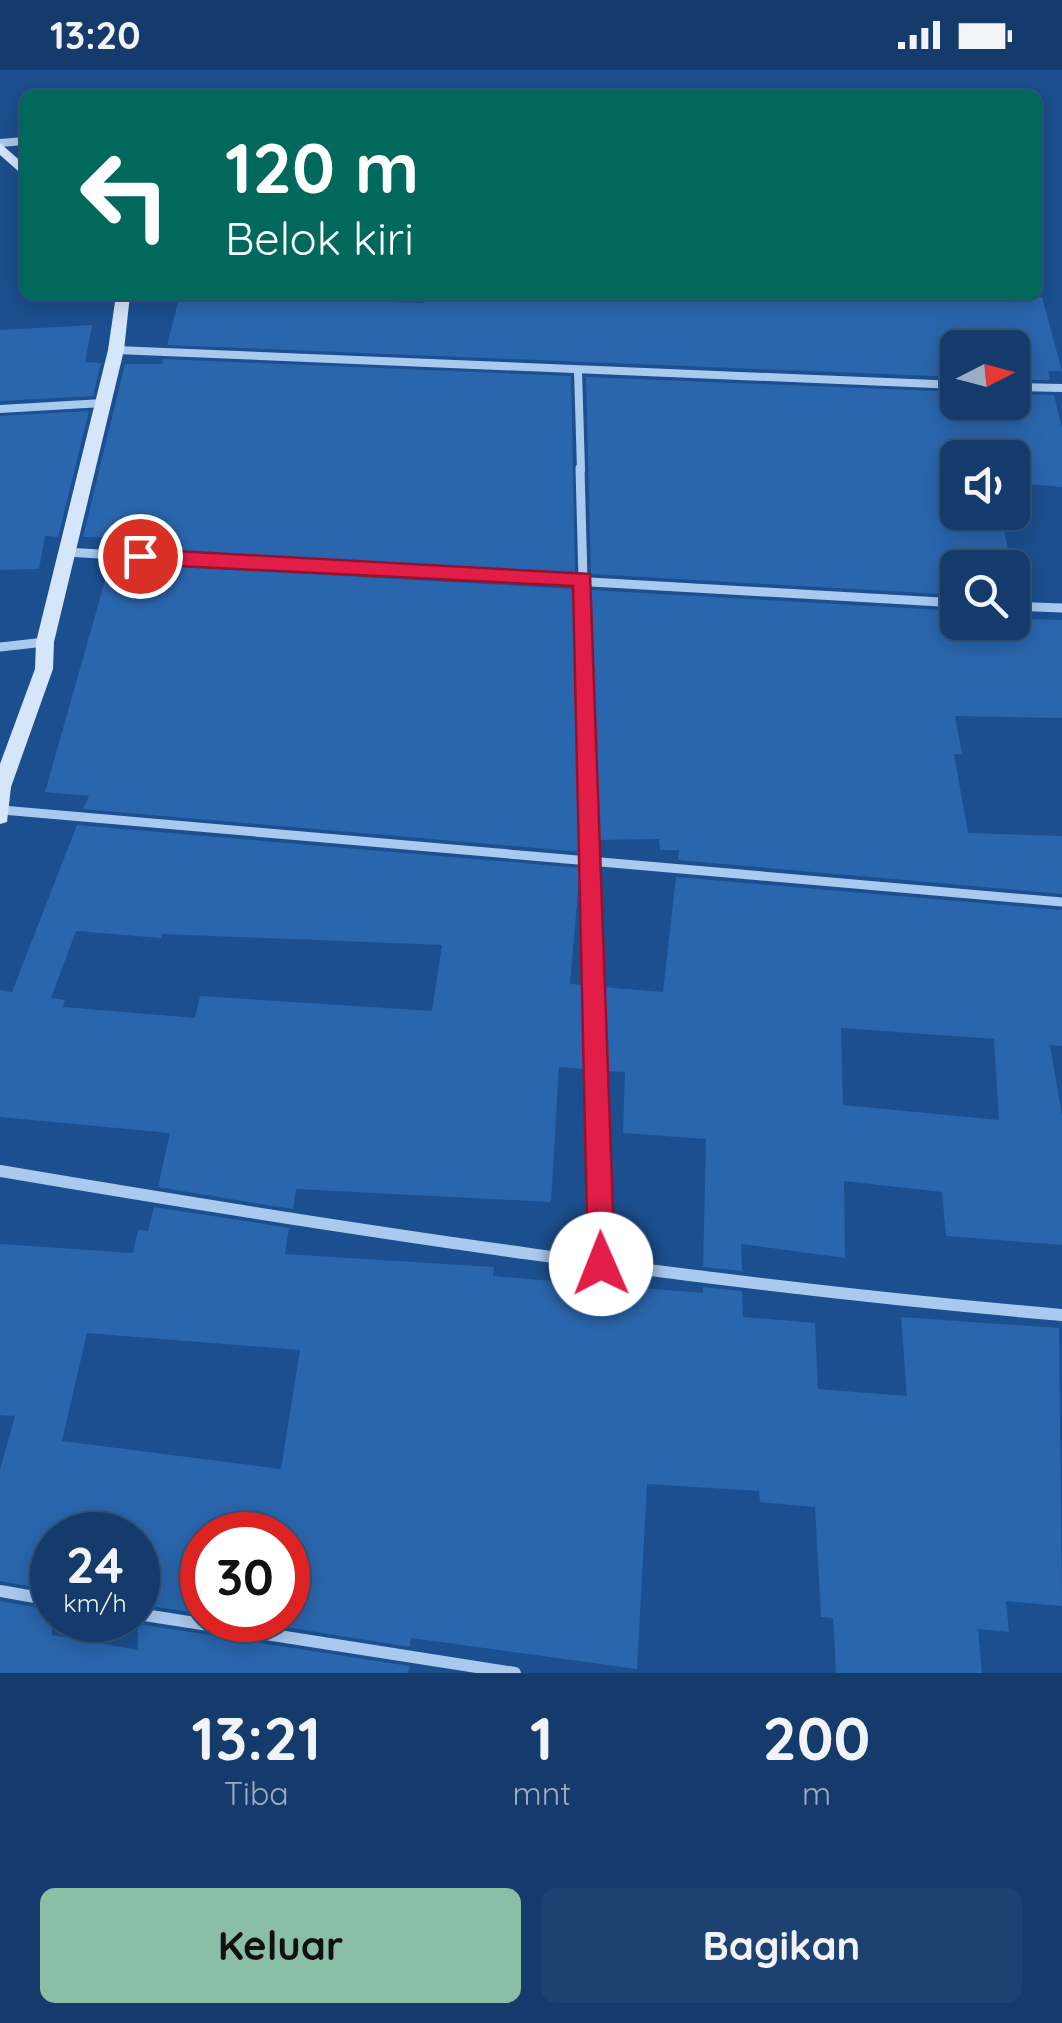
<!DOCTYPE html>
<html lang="id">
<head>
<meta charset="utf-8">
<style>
  :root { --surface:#143b6b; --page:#1d4271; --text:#f1f3f6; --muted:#9dadc1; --line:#33557e; --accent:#8abfa5 }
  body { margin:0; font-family:Quicksand,sans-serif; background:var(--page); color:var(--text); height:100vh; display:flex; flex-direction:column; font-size:38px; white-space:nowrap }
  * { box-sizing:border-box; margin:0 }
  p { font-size:32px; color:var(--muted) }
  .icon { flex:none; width:55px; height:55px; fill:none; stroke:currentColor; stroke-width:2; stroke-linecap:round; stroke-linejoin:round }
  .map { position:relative; height:1603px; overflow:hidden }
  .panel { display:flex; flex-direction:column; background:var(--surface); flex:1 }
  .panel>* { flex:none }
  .guide { position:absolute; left:20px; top:20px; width:1022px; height:210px; border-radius:15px; box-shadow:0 5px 25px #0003,0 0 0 2px var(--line); background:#00695c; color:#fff; overflow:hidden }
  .needle { width:65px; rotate:84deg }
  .fabs { position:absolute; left:940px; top:260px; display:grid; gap:20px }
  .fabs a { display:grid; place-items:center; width:90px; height:90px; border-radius:15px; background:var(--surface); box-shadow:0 5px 25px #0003,0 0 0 2px var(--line); font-size:50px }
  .speed { position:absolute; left:30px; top:1442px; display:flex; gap:20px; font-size:50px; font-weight:700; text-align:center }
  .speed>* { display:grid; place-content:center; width:130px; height:130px; border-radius:50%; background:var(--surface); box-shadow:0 5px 25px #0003,0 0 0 2px var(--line); line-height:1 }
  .speed small { font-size:25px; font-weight:400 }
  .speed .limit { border:15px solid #d22; background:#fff; color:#111 }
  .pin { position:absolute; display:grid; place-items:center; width:85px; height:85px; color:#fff; margin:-42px; border:5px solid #fff; border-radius:50%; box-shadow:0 2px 10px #0007 }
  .me { position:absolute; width:110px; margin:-55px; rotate:359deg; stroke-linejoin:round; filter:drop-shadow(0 0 8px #0008) }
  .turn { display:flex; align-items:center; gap:35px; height:210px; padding:0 40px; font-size:45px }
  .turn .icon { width:130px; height:130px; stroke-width:2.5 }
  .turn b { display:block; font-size:70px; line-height:85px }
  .eta { display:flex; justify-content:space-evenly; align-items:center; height:170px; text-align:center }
  .eta b { font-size:60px; font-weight:800; line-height:70px }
  .primary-button { display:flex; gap:20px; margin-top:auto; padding:20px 40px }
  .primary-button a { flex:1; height:115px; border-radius:15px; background:var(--accent); color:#111; font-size:40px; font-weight:800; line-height:115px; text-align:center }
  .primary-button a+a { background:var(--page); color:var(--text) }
  .status { display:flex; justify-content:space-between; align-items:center; height:70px; padding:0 50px; background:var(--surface); direction:ltr }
  .status svg { height:28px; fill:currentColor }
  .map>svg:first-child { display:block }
</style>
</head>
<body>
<div class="status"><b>13:20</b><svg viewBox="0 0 49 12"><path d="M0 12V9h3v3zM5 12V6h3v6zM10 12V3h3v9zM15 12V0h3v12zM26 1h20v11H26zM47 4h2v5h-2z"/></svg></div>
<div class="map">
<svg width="1062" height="1603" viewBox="0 0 1062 1603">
  <rect width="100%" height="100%" fill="#1b4f8f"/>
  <g fill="#2a66ad" fill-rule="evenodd">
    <path d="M180,225H309L308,229L423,233L425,225H729V230L829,232V225L1042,227L1062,301H1048L1050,310H1012V278H958V307L167,275Z"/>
    <path d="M92,255L85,292L101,293L93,326L0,331V260Z"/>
    <path d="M163,289L571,306L575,503L114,477L117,468L83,467L125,294H162Z"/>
    <path d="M586,307L958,322V332H1012V324L1054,325L1062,359V417L1012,413V388H958V442H1000L1012,498H958V525L591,504Z"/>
    <path d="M89,341L58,467L45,466L39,499L0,500V346Z"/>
    <path d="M110,493L575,519L582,782L83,739L89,726L45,722Z"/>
    <path d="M591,520L958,541V552H1012V544L1022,545L1023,549L1062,550V648L955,646L962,684H954L968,763L1062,766V824L678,790L679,780H660L659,769L598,770Z"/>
    <path d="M77,755L580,798L570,914L585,915L586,999L559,997L551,1132L296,1119L293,1139L266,1135L158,1117L170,1063L0,1047V920L12,922ZM76,861L161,868L162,864L442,875L432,941L200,926L195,948L63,937L65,930L51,928Z"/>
    <path d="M676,807L1062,840V976L1050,975L1062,1045V1175L946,1166L942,1122L844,1111L845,1188L741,1174L742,1201L703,1197L706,1069L623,1063L625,1002L606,1001L604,917L663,922ZM841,958L994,969L999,1050L843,1035Z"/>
    <path d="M154,1137L289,1158L285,1184L494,1197L493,1206L578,1213L703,1223V1217L742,1221L743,1247L815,1253L818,1319L907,1326L901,1247L1059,1258L1062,1536L1006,1531L1009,1562L978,1559L982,1603H836L833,1548L821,1547L815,1437L760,1432L759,1421L647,1414L637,1599L411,1568L410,1577L241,1550H288V1465H202V1544L138,1534V1465H52V1520L0,1511V1400L15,1346L0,1345V1174L133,1183L138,1160L148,1161ZM87,1263L300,1280L281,1399L62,1371Z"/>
    <path d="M0,1531L52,1540V1565L138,1580V1554L409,1596L408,1603H0Z"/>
  </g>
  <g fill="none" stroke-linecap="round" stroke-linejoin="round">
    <g stroke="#a9c9ee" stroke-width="8">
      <path d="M0,73L25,71"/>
      <path d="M116,280L958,315"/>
      <path d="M578,301L581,400"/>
      <path d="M1012,317L1062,318"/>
      <path d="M0,339L103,333"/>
    </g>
    <g stroke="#a9c9ee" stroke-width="9">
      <path d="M580,398L594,922"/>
      <path d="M65,482L958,533"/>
      <path d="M1012,536L1062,538"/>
      <path d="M0,577L45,572"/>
      <path d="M2,740L1062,832"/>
    </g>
    <g stroke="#a9c9ee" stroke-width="12">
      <path d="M594,919L601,1194"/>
      <path d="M0,1101C353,1161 705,1214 1062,1245"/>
      <path d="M0,1521L52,1530"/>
      <path d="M138,1544L515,1603"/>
    </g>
    <g fill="#d6e6fa" fill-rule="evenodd">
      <path d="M0,73L25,95V107L0,85Z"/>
      <path d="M116,225H130L124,280L54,572L53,599L11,717L7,752L0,754V694L35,599L36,572L108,280Z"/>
    </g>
  </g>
  <path fill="#e11d48" stroke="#92132f" stroke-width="2.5" d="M140,479L590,504L615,1194L611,1204L601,1208L592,1204L588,1194L573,516L140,494L131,486Z"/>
</svg>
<div class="fabs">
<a><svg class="needle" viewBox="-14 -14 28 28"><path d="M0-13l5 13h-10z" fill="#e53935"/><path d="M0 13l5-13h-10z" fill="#9dadc1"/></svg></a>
<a><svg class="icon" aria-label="sound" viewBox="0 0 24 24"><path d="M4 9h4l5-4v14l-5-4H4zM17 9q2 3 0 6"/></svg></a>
<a><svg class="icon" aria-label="search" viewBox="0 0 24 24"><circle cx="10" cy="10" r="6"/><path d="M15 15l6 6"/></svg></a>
</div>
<div class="speed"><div>24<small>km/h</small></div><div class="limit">30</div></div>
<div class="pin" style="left:140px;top:486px;background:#d93025"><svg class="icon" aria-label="arrive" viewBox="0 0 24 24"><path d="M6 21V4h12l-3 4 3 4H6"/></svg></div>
<svg class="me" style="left:601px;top:1194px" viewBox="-20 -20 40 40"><circle r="19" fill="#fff"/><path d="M0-13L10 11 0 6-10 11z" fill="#e11d48"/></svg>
<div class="guide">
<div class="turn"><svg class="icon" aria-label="left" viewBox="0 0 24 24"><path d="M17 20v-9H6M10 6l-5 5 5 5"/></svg><div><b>120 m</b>Belok kiri</div></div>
</div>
</div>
<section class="panel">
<div class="eta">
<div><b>13:21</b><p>Tiba</p></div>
<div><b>1</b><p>mnt</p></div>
<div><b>200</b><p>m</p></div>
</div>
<div class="primary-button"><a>Keluar</a><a>Bagikan</a></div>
</section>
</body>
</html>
